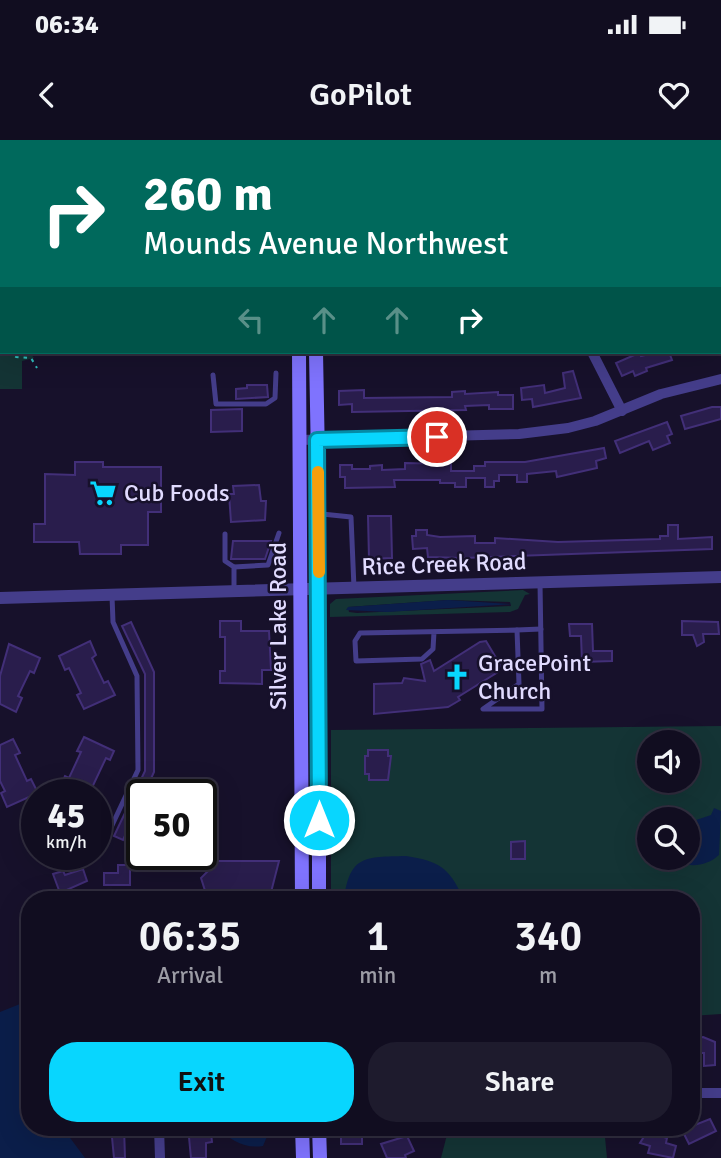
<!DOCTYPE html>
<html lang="en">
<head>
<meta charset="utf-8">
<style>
  :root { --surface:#110d20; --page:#1e1b2d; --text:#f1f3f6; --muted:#9c9ca5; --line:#302d3e; --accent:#08d6fe }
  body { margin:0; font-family:Signika,sans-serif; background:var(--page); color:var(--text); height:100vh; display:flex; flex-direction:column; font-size:26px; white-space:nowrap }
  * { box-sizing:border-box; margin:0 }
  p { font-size:23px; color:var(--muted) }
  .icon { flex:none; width:38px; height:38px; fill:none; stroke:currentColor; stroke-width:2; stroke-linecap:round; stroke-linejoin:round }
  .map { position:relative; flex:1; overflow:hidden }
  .details { position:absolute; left:21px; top:751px; width:679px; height:245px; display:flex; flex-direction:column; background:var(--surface); border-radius:28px; box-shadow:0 7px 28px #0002,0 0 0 2px var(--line) }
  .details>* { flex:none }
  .top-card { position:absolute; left:0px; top:0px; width:721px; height:214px; box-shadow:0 7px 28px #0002,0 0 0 2px var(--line); background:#00695c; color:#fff; overflow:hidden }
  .controls { position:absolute; left:637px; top:590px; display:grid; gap:14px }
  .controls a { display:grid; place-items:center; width:63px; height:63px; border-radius:50%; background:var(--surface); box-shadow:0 7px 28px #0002,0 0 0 2px var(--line); font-size:35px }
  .speed { position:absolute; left:21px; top:639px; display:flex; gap:14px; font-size:35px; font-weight:700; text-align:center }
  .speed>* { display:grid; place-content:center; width:91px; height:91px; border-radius:50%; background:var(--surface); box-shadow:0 7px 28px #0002,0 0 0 2px var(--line); line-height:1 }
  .speed small { font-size:18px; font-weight:400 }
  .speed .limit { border:4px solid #111; border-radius:10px; background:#fff; color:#111 }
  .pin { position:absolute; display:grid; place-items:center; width:60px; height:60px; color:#fff; margin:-30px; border:4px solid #fff; border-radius:50%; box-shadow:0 2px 7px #0007 }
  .me { position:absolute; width:77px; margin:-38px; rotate:0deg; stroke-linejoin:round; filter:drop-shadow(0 0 5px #0008) }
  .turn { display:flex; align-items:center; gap:24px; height:147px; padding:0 28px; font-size:32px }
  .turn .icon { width:91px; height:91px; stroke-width:2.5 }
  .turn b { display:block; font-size:49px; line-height:60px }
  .lanes { display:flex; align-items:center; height:66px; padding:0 28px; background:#0003; justify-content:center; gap:35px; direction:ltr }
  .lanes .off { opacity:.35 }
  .eta { display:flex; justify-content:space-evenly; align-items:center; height:119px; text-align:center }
  .eta b { font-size:42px; font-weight:600; line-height:49px }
  .action { display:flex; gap:14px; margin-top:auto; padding:14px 28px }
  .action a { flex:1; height:80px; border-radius:28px; background:var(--accent); color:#111; font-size:28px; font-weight:600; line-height:80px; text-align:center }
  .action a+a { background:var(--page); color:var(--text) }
  .status { display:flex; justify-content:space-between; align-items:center; height:49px; padding:0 35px; background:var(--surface); direction:ltr }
  .status svg { height:19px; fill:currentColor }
  header { display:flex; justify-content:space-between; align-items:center; height:91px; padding:0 28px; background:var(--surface); font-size:32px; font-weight:600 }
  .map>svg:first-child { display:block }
</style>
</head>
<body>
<div class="status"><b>06:34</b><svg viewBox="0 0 49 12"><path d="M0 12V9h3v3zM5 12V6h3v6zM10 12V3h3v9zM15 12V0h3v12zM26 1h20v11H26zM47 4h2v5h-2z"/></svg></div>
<header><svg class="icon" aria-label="back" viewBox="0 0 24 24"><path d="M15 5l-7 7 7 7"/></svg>GoPilot<svg class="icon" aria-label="heart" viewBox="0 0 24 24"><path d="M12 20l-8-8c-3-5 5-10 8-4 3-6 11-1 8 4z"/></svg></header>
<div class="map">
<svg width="721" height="1018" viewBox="0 0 721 1018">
  <rect width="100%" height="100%" fill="#17112b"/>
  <g fill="#143435" fill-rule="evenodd">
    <path d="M0,0L8,2H2V212H29L34,218L22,221V249H0Z"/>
    <path d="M523,450L530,454L525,455L518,469L510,472L330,477V464L336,459ZM448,460L510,462L511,466L357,473L349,472L348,467Z"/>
    <path d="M721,586V874L691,876V760H331V590ZM649,602H688V640H649ZM649,679H688V718H649Z"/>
    <path d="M449,987H604L607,1018H441Z"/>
  </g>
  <g fill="#0b1e4a">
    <path d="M448,460L512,464L387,472L346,470L348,467Z"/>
    <path d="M714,668L721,671L719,715C706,727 686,729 671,718H688V679H653C660,666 673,672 685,674L686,678L696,680L711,675Z"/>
    <path d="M406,716C438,721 449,727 462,756L460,759H344C350,715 365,717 406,716Z"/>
    <path d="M25,862L30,864V987H62L85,1018H0V872Z"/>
    <path d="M217,987H271L263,1006C243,1009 231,1000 217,987Z"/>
  </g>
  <g fill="#291d4c" stroke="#422f78" stroke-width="2">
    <path d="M657,212H669L672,220L646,228L647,231L635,236L633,231L622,236L616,223L639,213L641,216Z"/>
    <path d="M573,231L581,258L533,267L532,259L522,260L521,248L544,245L545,253L565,248L563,233Z"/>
    <path d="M247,245H267L268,257L236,259V249L247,248Z"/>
    <path d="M364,250V258L452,257V252L465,251V254L498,252V255H513V269H489V265L465,266L466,270L352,272V264L339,265V251Z"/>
    <path d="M712,267H721V279L685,289L681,276Z"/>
    <path d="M242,269V291L211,292V270Z"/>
    <path d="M667,282L672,294L667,296L670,303L653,310L649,301L620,313L615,301Z"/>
    <path d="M604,308L606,318L596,321L597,328L557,337L556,331L527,334V342H517V335H499V341H494V347H485V338H466V347H455V343H440V340H394L395,347L345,348V337H340V325H352V329H370V326L382,325V330L405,329V323L451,324V331H474V326H485V322H525Z"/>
    <path d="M75,322H103V327H161V372H148V405H121V414H80L79,402H34V384H45V334L75,335Z"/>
    <path d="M259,345L261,361H266L265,380L231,382L229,354H234L233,346Z"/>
    <path d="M368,376H391L392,418L369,419Z"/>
    <path d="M668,385H678V399L712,397V409L463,418L428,417L427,408L413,409L412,396H416V390H427V395L440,397L475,396V403H495V398L558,402L660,399V396H668Z"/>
    <path d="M233,401H271L265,419H231Z"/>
    <path d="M220,481H241V491H269L271,530H262V544L220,543V531H225V497H220Z"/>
    <path d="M682,481L718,482L719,494H703L704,502L697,506L693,495H682Z"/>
    <path d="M131,482L154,532V632L123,700L114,696L145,631V534L122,486Z"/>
    <path d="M569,484H592L593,511H612V521L582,522L581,496H570Z"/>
    <path d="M90,501L96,515L92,518L104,543L108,541L115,555L84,569L77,555L81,553L69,528L65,530L59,516Z"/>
    <path d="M486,501L501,526L497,528L498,532L458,557L460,560L448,567L374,574V544L402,543L404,538L425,541L421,524L430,520L434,531L480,502Z"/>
    <path d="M9,504L40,518L34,533L30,531L18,556L22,558L16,572L0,564V536Z"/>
    <path d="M84,597L114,611L110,620L106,618L89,654H68L59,650L65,636L69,638L81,612L77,611Z"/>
    <path d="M13,599L20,613L15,615L27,641L31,639L38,653L7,667L1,653L5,651L0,641V605Z"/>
    <path d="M368,610H388V616H391L388,640H369V634H365V616H368Z"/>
    <path d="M525,701V719H511V702Z"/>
    <path d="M218,721H279L269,760H208L201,738Z"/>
    <path d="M118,725H130V745H104V733H118Z"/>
    <path d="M83,729L87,741L60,753L53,734L63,731L65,735Z"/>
    <path d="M703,897L715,902V925L704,926V913H691V899Z"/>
    <path d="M710,979L716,991L689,1004L682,990Z"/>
    <path d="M111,987H124L125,1018H114Z"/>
    <path d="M188,987H202L203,994L211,993L212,1002L206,1003V1018H191Z"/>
    <rect x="341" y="989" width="21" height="15"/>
    <path d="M647,992L667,998L666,1003L676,1006L673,1018L648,1013L650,1006L640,1003Z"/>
    <path d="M407,996L414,1011L405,1015L406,1018H387L381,1004Z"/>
  </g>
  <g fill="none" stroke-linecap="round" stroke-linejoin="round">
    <g stroke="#31bdbd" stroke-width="2" stroke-dasharray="3.5 5" stroke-linecap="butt">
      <path d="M4,0V2"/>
      <path d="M0,12L2,14"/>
      <path d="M0,86H2"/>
      <path d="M0,207L2,204"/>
      <path d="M8,212L16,217L31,218L37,228"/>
    </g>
    <g stroke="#443d8a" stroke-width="5">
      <path d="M78,0L81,2"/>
      <path d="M16,2V0"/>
      <path d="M213,235L216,264H266L275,258L276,233"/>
      <path d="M322,374L351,377L354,448"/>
      <path d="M225,394V421L234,427V452"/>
      <path d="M234,427L268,425L279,393"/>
      <path d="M517,490L541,489"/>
      <path d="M434,492L433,509L422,519L356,521L355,501L360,493L517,490L519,544L483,569H542L540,443"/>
      <path d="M107,696L138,630L137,536L113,482L112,456"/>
    </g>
    <g stroke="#443d8a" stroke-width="10">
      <path d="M452,0L453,2"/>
      <path d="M693,0L694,2"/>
      <path d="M719,21H721"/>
      <path d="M592,212L622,271"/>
      <path d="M300,300L519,294L568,288L595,281L661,254L721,239"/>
      <path d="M691,953H721"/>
      <path d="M159,987L160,1018"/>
    </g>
    <path stroke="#443d8a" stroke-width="12" d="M0,458L721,437"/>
    <g stroke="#7f73fe" stroke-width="14">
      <path d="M297,0V2"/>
      <path d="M314,0V2"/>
      <path d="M299,212L302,760"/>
      <path d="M316,212L319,374V760"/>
      <path d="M302,987L303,1018"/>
      <path d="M319,987L320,1018"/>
    </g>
  </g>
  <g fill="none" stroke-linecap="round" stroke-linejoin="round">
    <g stroke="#058ba5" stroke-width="18">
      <path id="route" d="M319,680L317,300L437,297"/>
    </g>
    <use href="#route" stroke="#08d6fe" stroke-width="12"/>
    <path stroke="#f59e0b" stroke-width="12" d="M318,332L319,432"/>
  </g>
  <defs>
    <g id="supermarket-bare" transform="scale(2.1)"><path d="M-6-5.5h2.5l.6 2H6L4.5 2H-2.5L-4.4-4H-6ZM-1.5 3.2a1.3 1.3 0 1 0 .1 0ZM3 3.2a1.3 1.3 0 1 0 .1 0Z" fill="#08d6fe" stroke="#17112b" stroke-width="2.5" paint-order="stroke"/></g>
    <g id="church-bare" transform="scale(2.1)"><path d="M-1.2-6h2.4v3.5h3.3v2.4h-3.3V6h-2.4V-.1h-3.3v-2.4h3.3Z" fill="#08d6fe" stroke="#17112b" stroke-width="2.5" paint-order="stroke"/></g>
  </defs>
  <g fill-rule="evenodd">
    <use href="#supermarket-bare" x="103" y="353"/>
    <use href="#church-bare" x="457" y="537"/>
  </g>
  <g text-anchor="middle" stroke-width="5" stroke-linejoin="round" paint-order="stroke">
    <g font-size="24" fill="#e1dbff" stroke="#17112b" text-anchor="start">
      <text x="124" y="361">Cub Foods</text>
      <text x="478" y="531">GracePoint<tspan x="478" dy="28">Church</tspan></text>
    </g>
    <g font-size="24" fill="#e1dbff" stroke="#17112b">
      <text transform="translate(444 424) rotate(-2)" y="8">Rice Creek Road</text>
      <text transform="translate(278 486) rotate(-90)" y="8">Silver Lake Road</text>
    </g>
  </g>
</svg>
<div class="controls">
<a><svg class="icon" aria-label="sound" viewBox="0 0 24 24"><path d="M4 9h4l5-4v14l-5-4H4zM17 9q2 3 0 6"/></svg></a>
<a><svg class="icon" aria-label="search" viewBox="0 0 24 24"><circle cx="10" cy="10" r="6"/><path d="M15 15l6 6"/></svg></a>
</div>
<div class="speed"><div>45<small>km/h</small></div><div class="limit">50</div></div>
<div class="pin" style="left:437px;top:297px;background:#d93025"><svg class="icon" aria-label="arrive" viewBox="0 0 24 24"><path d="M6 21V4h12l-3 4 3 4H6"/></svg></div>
<svg class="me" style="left:319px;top:680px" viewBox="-20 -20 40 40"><circle r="17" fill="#08d6fe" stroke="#fff" stroke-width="3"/><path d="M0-11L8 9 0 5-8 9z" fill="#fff"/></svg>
<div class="top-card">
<div class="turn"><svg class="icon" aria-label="right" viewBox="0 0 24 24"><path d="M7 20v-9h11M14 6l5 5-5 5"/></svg><div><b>260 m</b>Mounds Avenue Northwest</div></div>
<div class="lanes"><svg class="icon off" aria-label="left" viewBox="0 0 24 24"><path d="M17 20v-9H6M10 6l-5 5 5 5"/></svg><svg class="icon off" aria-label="ahead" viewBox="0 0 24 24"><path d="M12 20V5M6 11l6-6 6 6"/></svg><svg class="icon off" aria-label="ahead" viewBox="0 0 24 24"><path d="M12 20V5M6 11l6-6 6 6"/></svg><svg class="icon" aria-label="right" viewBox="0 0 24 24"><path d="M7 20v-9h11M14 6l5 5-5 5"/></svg></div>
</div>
<section class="details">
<div class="eta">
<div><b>06:35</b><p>Arrival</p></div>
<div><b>1</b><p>min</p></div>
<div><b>340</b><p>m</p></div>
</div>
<div class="action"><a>Exit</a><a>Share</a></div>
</section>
</div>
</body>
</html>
